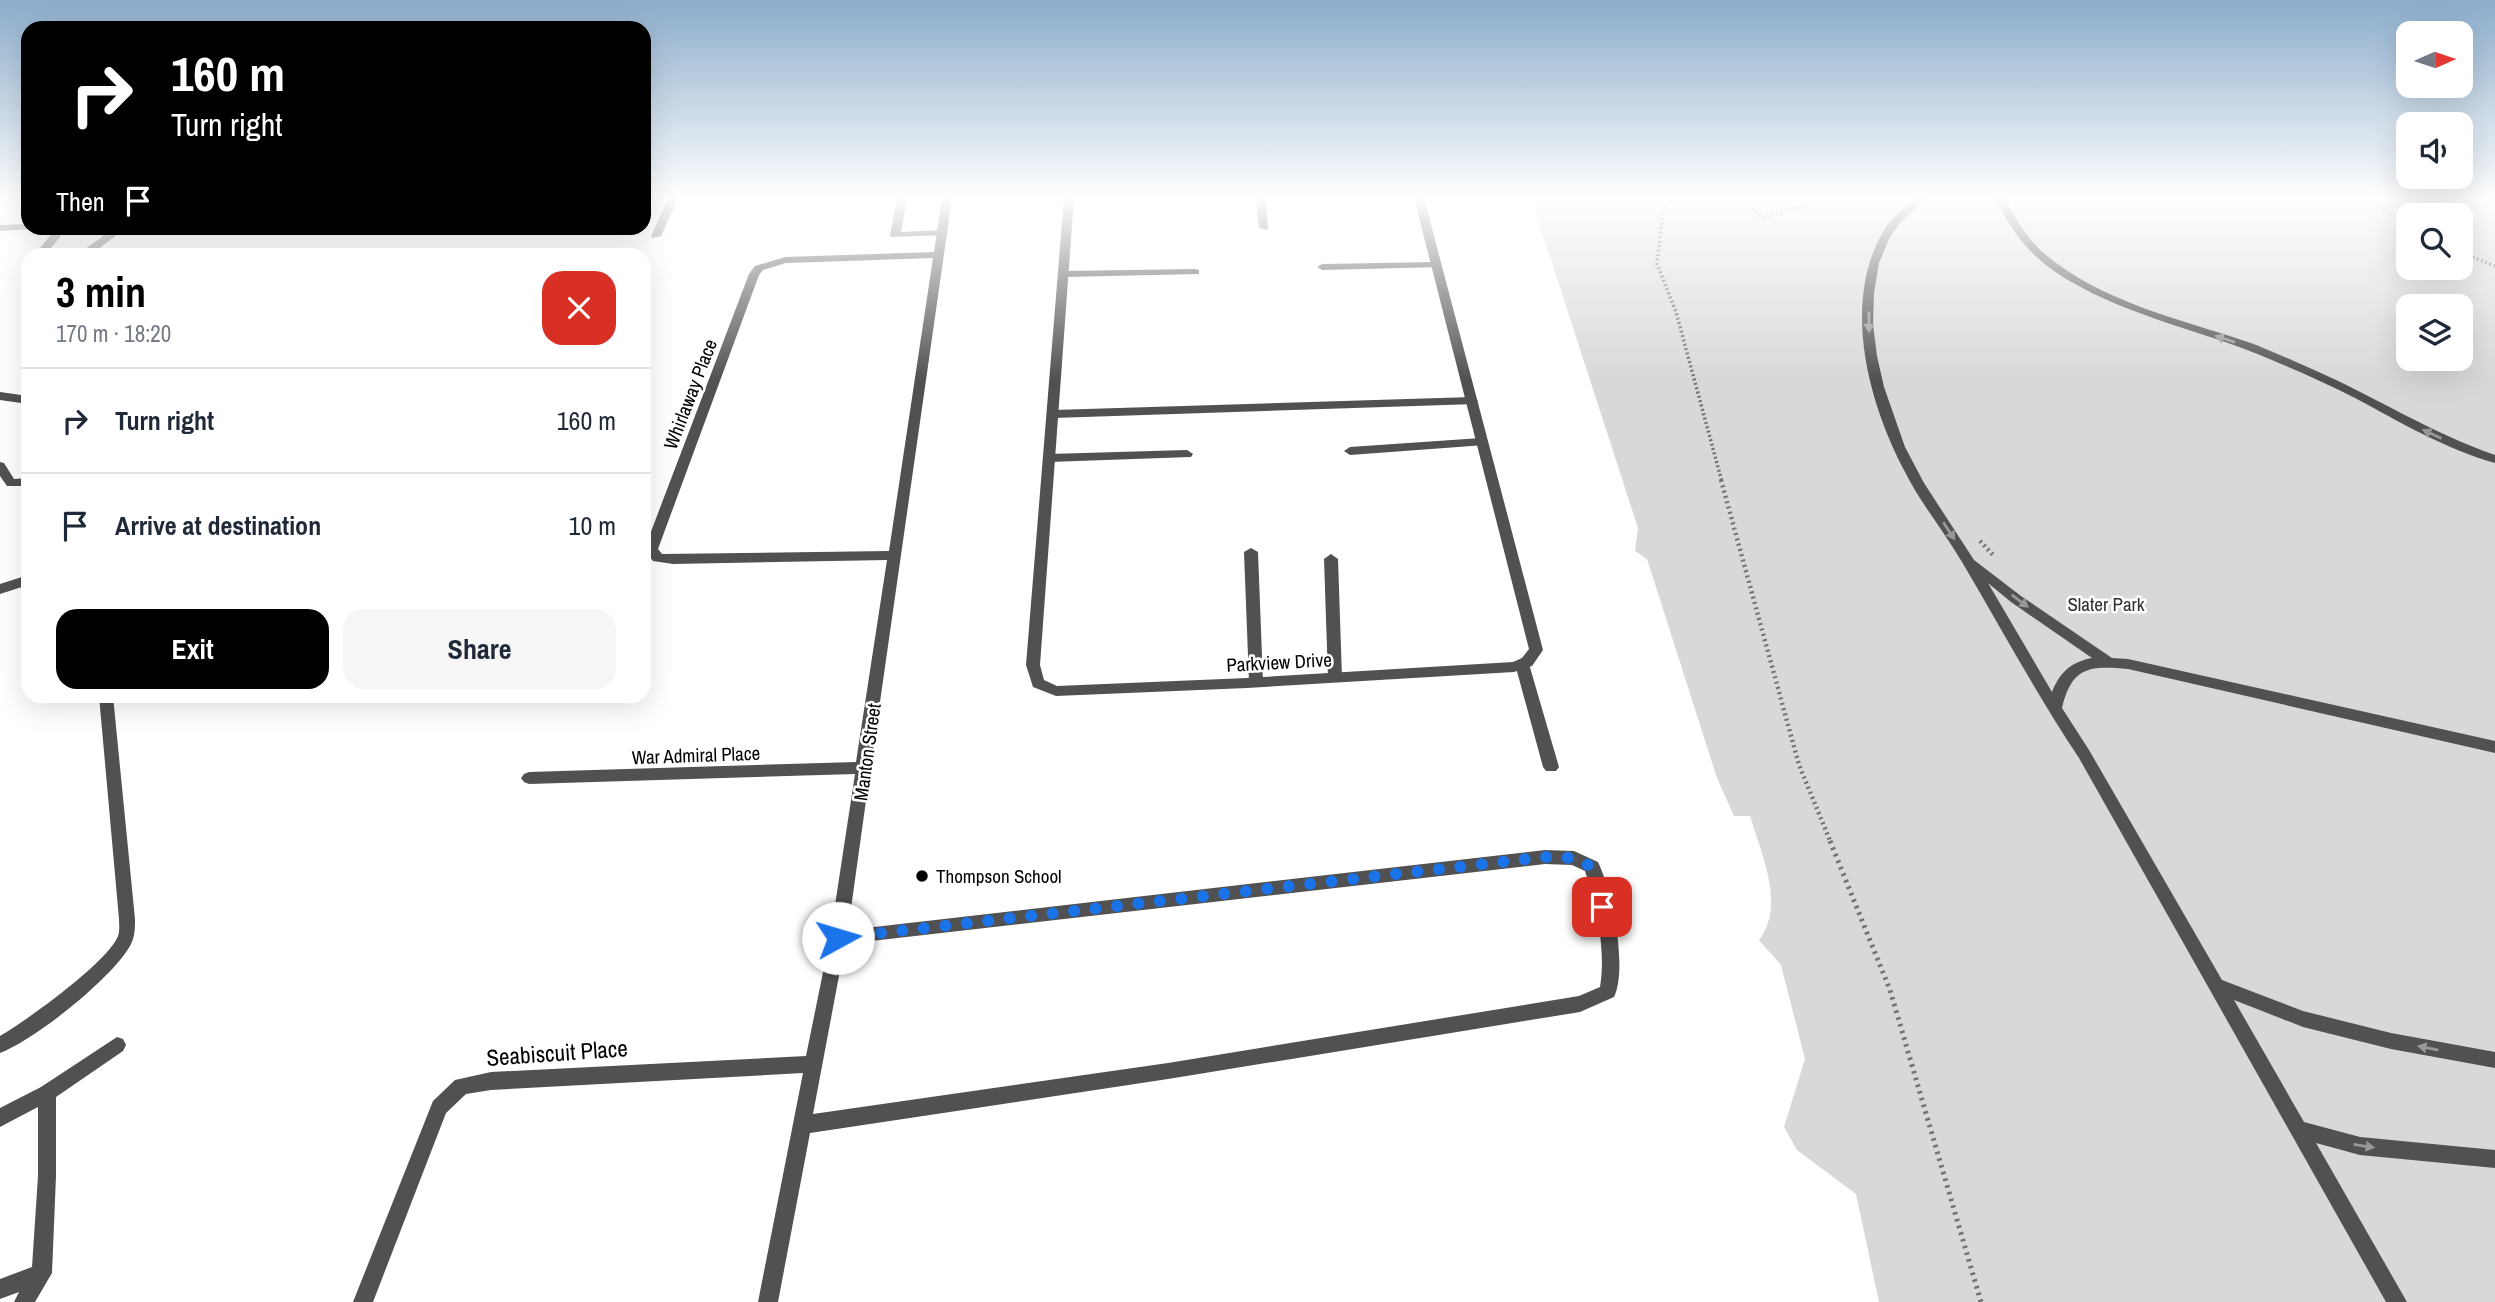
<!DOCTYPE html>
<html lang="en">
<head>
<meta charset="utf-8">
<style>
  :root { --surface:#fff; --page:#f6f6f7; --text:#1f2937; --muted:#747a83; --line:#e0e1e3; --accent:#000 }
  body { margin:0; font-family:"Archivo Narrow",sans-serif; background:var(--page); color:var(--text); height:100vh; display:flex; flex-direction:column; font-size:26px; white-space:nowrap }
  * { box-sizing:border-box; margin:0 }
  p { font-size:23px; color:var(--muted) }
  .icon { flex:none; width:38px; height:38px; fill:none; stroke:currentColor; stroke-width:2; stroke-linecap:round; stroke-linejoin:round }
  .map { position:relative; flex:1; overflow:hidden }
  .side { position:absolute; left:21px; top:248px; width:630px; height:455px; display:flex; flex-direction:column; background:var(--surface); border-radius:21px; box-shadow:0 7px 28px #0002 }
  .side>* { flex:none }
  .hud { position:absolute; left:21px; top:21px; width:630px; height:214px; border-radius:21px; box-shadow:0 7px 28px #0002; background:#000; color:#fff; overflow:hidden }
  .needle { width:46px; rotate:87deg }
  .buttons { position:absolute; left:2396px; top:21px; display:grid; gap:14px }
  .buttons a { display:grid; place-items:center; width:77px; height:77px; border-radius:14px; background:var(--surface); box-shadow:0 7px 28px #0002; font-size:35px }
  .pin { position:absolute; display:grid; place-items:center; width:60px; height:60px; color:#fff; margin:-30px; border-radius:14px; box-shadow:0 4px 10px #0006 }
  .me { position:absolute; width:77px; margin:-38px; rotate:84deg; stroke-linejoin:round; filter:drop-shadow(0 0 5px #0008) }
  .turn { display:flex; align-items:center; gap:24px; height:147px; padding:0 35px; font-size:32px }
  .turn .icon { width:91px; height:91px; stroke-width:2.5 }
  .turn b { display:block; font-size:49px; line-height:60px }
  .then { display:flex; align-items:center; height:66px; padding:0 35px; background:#0003; gap:14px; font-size:26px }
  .round { display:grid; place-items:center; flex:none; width:74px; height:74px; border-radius:21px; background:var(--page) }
  .overview { display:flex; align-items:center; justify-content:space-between; height:119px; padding:0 35px }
  h1 { font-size:42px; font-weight:700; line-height:52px; color:var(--accent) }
  .button { display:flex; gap:14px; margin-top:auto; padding:14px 35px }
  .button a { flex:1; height:80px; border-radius:21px; background:var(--accent); color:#fff; font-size:28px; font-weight:700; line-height:80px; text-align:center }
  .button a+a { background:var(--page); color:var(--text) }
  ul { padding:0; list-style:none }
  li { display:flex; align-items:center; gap:21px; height:105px; padding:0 35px; border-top:2px solid var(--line) }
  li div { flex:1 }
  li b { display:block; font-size:26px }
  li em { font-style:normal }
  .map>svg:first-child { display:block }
</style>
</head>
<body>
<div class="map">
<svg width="2495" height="1302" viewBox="0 0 2495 1302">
  <rect width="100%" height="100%" fill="#fff"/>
  <path fill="#d8d8d8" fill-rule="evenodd" d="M1531,198H2495V1302H1879L1856,1194L1797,1150L1784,1127L1805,1059L1781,965L1759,940C1786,905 1761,853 1750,816H1734L1717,778L1647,559L1635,551L1638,528ZM2408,215H2460V268H2408ZM2408,306H2460V359H2408Z"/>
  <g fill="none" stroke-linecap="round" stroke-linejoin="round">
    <g stroke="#737373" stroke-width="3.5" stroke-dasharray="2 2.5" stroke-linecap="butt">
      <path d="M1671,198L1663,212L1657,264L1676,312L1722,482"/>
      <path d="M1732,198L1763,217L1833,198"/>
      <path d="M2362,198L2408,224"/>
      <path d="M2460,252L2495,266"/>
    </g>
    <g stroke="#737373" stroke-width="4.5" stroke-dasharray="2 3.5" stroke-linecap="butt">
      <path d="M1721,480L1799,765L1831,843"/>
      <path d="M1980,541L1995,557"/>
    </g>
    <path stroke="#737373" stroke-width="5" stroke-dasharray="2.5 4.5" stroke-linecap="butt" d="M1830,841L1890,990L1981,1302"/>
    <g fill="#515151" fill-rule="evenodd">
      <path d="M668,198H678L661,236L652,238L651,236Z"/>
      <path d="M897,198H907L901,232L941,230L945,231V235L891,237L890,235Z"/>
      <path d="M1256,198H1266L1268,230L1259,228Z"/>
      <path d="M1915,198H1926L1900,223L1890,237L1879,263L1874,293L1873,324L1877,356L1884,387L1905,447L1924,483L1974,560L2021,596L2112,658L2128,659L2495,741V753L2128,669C2090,666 2072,666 2062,708L2089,750L2222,980L2303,1011L2391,1033L2495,1052V1068L2391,1049L2303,1027L2234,1000L2304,1122L2360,1137L2495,1150V1168L2360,1155L2316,1143L2407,1302H2386L2079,758C2037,695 2001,628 1962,562C1944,531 1921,504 1905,472C1869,404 1843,309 1880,237C1888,221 1902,209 1915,198ZM1988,583L2011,602L2092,658C2071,662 2060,672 2052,692Z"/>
      <path d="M1995,198H2005C2016,219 2026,238 2045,254C2101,302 2180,319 2248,342C2270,350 2291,360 2312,369C2374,396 2431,433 2495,455V463C2445,449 2400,422 2355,398C2328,384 2300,372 2272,360C2205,331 2132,318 2068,280C2031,258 2014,235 1995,198Z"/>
      <path d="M28,224V228H33L32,229L0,231V225Z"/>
      <path d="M46,228H61L60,237L44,256H33L50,236L52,231Z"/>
      <path d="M114,228H126L89,256H76Z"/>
      <path d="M1436,262L1441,265L1440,267L1322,270L1317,267L1322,264Z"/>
      <path d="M1195,269L1199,270V274L1063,277L1058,274L1063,271Z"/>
      <path d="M0,392L28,396V404L0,400Z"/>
      <path d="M1472,397L1478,401L1476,404L1054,418L1048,414L1054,410Z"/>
      <path d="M1481,438L1487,442L1485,445L1350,455L1344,451L1350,447Z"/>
      <path d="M1187,450L1193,454L1191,457L1049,462L1043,458L1049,454Z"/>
      <path d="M0,462L4,463L14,479L28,478V486H7L0,476Z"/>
      <path d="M1251,548L1258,552L1263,682L1261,686H1251L1249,682L1244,552Z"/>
      <path d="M1331,554L1338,559L1342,678L1340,682H1330L1328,678L1324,559Z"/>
      <path d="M28,575V585L0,594V584Z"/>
      <path d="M1522,659L1529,664L1559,767L1556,771H1546L1543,767L1515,664Z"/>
      <path d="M99,696H113L135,919C135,929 135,937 130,946C111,979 36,1039 0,1053V1036C26,1021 108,962 118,936C120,931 119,924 119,919Z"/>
      <path d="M117,1037L123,1039L126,1045L123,1051L56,1097V1176L52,1273L35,1302H14L19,1292L0,1299V1279L32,1267L38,1176V1107L0,1127V1108L41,1087Z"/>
    </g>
    <g fill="#515151" fill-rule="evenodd">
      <path d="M942,198H952L871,765L873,768L870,772L848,930L1545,850L1574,851L1598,862C1612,891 1628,968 1614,997L1580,1012L1168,1079L810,1133L778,1302H758L803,1073L491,1090L466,1094L446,1113L373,1302H353L433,1101L455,1080L491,1072L806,1056L830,938L855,774L529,784L524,782L521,778L524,774L529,772L856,762L887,560L673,564L653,561L644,550L749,274L755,266L785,257L934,252ZM933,258L889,551L662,554L658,549L759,275L763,270L786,263ZM1545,864L1572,865L1585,871C1597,907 1606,950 1600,987L1579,996L1168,1063L813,1114L845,944Z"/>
      <path d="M1064,198H1074L1040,665L1044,680L1057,686L1247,678L1513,662L1522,658L1529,649L1414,198H1424L1543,650L1532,666L1514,672L1247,688L1056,696L1033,687L1026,665Z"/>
    </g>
  </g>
  <defs><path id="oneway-solid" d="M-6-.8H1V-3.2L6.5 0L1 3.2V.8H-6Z" transform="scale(1.75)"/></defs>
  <g fill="#979797">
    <use href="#oneway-solid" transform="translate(1869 322) rotate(90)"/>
    <use href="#oneway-solid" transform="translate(2225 339) rotate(-162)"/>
    <use href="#oneway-solid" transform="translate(2432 434) rotate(-155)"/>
    <use href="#oneway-solid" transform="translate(1949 531) rotate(57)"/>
    <use href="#oneway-solid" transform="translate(2020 601) rotate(37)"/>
    <use href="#oneway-solid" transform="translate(2428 1048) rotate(-169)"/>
    <use href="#oneway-solid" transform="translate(2364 1146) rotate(9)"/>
  </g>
  <linearGradient id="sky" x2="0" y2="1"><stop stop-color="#8baccb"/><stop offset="0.52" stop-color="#fff"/><stop offset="1" stop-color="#fff" stop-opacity="0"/></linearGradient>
  <rect width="2495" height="380" fill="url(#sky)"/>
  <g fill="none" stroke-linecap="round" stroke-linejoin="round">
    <path stroke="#1a73e8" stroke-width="12" stroke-dasharray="0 21.6" d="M838,938L1545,857L1574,858L1592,867L1598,884L1602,907"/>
  </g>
  <circle fill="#000" stroke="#fff" stroke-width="2.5" cx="922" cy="876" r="7"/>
  <g text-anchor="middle" stroke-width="5" stroke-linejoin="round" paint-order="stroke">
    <g font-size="19" fill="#000" stroke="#fff">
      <text transform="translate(690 394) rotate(-69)" y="7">Whirlaway Place</text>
      <text transform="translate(1279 662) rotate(-3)" y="7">Parkview Drive</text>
      <text transform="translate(867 752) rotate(-82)" y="7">Manton Street</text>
      <text transform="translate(696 755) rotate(-2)" y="7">War Admiral Place</text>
    </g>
    <g font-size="19" fill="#2f2f2f" stroke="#fff">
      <text x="2106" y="611">Slater Park</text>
    </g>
    <g font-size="19" fill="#000" stroke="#fff" text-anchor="start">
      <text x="936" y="883">Thompson School</text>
    </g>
    <g font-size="23" fill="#000" stroke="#fff">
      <text transform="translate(557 1053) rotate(-4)" y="8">Seabiscuit Place</text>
    </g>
  </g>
</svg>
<div class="buttons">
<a><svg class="needle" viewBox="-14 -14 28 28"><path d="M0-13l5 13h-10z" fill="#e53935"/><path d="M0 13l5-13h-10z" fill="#747a83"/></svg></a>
<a><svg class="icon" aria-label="sound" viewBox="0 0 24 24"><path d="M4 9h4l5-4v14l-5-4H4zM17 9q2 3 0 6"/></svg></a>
<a><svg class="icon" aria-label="search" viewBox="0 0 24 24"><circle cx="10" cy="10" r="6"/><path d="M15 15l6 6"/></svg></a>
<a><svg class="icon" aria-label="layers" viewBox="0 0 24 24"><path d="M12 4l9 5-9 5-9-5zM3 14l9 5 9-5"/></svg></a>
</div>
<div class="pin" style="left:1602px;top:907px;background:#d93025"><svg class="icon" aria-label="arrive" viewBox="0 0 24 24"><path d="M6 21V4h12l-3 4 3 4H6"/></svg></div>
<svg class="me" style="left:838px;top:938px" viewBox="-20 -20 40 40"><circle r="19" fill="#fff"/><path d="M0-13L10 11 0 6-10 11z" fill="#1a73e8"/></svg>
<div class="hud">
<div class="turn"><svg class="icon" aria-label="right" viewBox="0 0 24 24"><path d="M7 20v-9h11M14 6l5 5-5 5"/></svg><div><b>160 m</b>Turn right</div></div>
<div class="then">Then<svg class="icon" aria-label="arrive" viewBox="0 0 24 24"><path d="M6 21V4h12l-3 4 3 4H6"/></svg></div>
</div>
<section class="side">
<div class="overview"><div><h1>3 min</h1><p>170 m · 18:20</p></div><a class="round" style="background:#d93025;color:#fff"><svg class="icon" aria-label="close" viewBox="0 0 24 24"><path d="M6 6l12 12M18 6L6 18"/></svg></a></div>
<ul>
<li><svg class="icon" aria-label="right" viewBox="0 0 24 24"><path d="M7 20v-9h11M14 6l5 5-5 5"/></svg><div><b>Turn right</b></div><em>160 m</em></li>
<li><svg class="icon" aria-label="arrive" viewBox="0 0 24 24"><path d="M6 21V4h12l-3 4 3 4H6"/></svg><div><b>Arrive at destination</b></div><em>10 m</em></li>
</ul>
<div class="button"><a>Exit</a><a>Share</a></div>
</section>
</div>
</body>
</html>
